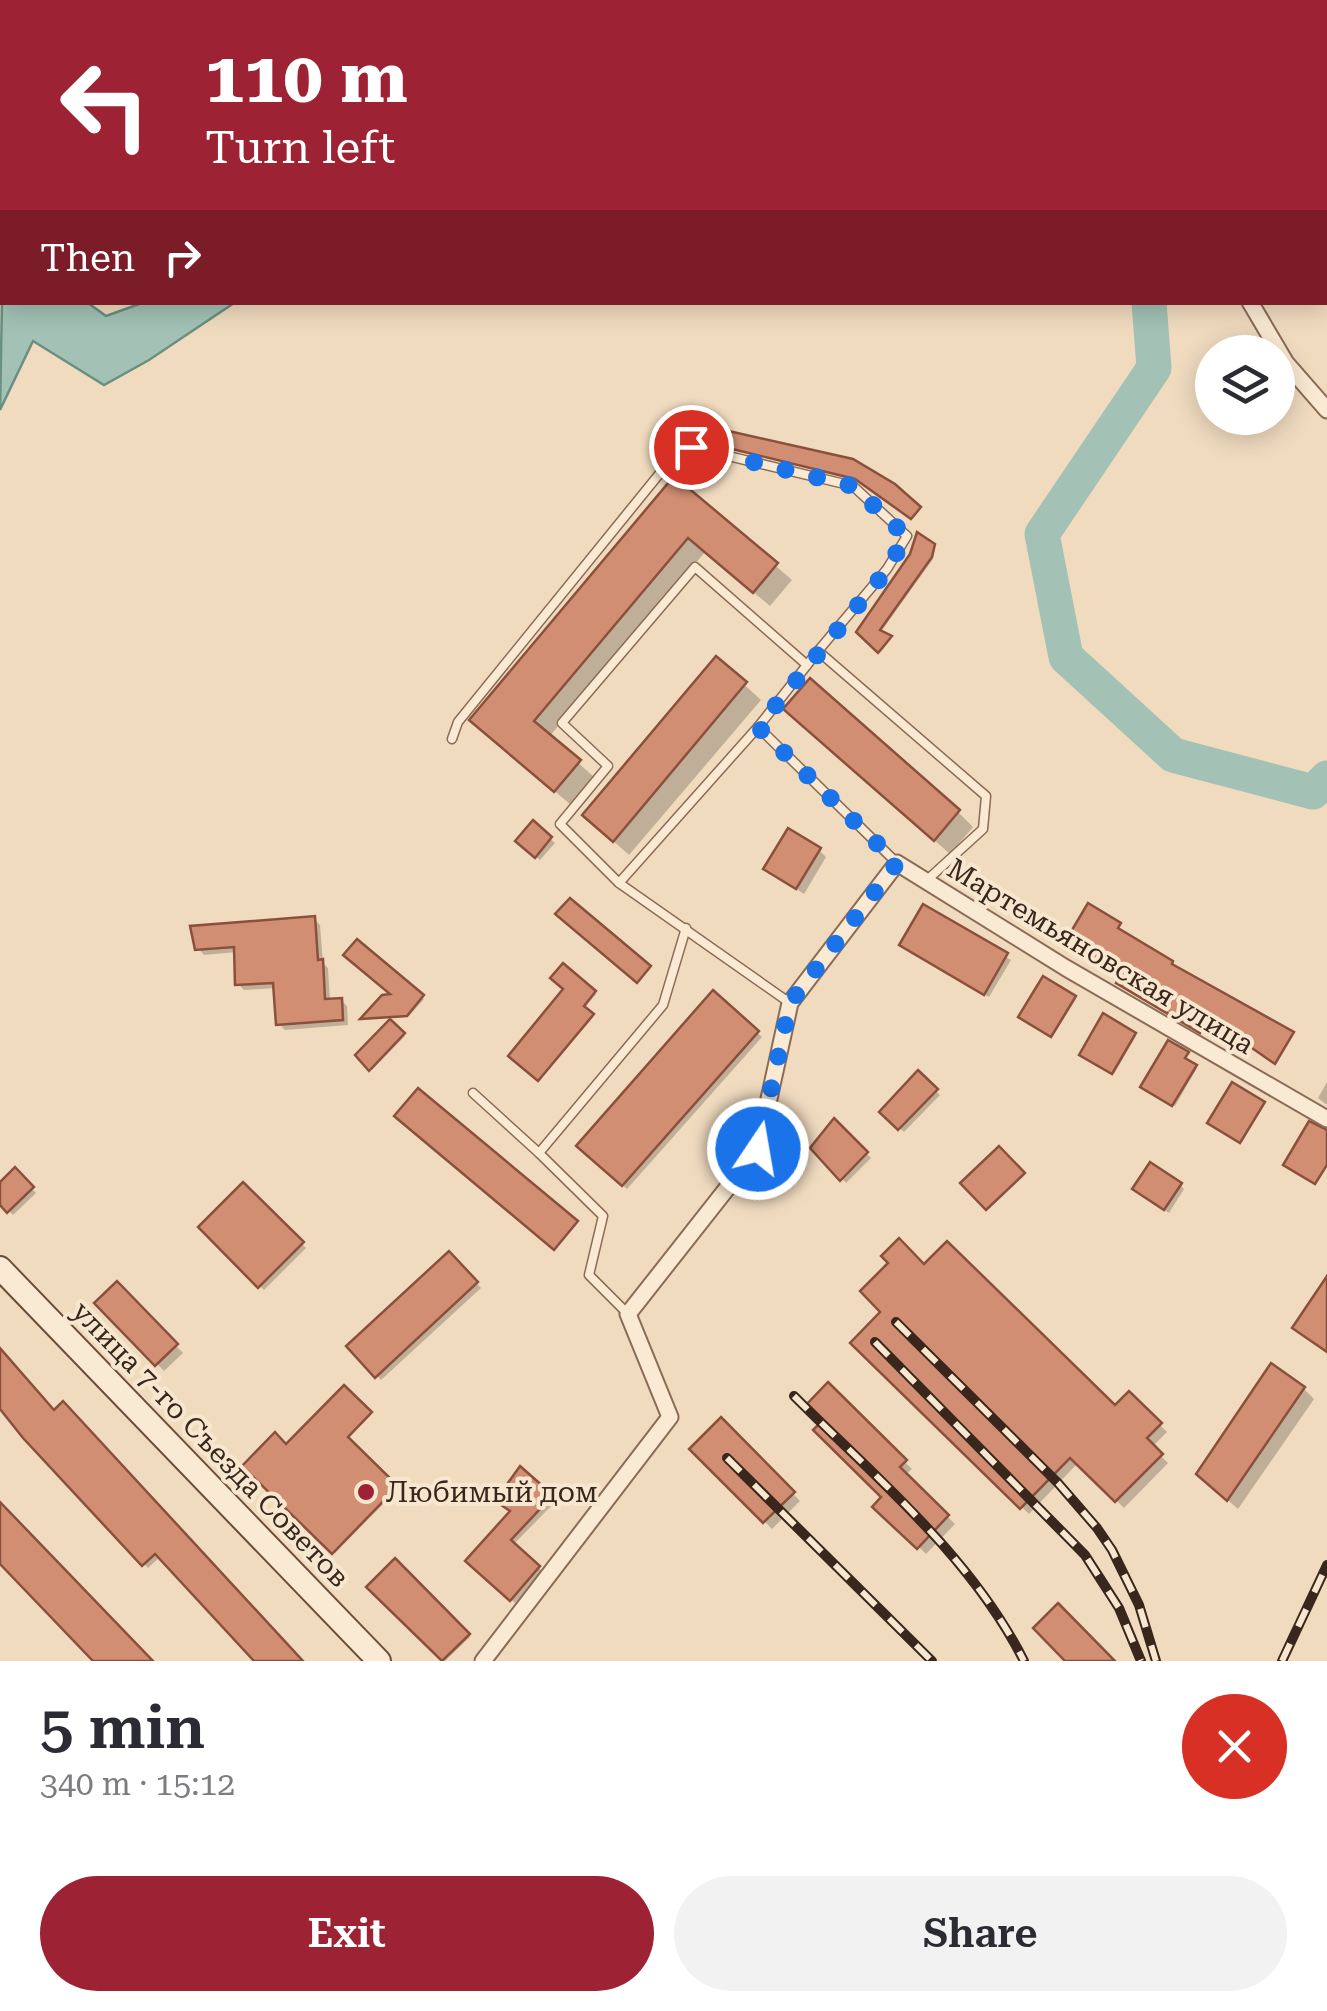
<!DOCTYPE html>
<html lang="en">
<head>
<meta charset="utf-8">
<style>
  :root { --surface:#fff; --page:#f2f2f3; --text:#2b2b33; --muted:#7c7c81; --accent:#9d2334 }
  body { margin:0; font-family:"Roboto Serif",serif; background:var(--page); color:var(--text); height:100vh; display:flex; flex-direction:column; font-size:38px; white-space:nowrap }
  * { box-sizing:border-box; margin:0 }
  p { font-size:32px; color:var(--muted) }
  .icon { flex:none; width:55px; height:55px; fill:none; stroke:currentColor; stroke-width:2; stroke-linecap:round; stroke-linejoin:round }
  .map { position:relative; height:1661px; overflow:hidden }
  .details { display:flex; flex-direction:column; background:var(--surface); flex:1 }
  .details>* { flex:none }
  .guide { position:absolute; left:0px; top:0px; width:1328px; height:305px; box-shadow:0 5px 25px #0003; background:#9d2334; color:#fff; overflow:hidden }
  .fabs { position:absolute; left:1195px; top:335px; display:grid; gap:20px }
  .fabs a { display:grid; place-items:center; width:100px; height:100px; border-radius:50%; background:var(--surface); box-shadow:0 5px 25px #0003; font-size:50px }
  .pin { position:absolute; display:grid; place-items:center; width:85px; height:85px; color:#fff; margin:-42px; border:5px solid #fff; border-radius:50%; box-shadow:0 2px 10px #0007 }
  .me { position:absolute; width:110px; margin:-55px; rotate:12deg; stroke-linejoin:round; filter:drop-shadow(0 0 8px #0008) }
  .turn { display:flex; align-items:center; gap:35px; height:210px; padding:0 40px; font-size:45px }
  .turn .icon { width:130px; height:130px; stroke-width:2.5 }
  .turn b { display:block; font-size:70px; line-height:85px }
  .then { display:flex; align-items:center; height:95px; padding:0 40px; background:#0003; gap:20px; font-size:38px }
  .round { display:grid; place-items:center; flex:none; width:105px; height:105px; border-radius:52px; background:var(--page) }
  .headline { display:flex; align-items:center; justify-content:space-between; height:170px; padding:0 40px }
  h1 { font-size:60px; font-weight:600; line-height:75px }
  .action { display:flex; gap:20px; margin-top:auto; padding:20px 40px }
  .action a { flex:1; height:115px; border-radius:60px; background:var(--accent); color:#fff; font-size:40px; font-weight:600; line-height:115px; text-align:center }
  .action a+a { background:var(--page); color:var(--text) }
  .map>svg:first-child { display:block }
</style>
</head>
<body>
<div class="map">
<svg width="1327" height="1661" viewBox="0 0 1327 1661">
  <rect width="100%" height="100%" fill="#f0dbbf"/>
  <path fill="#a3c2b5" stroke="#699082" stroke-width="2.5" d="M2,301L88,303L106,316L142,303H234L149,360L104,385L33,341L0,410Z"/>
  <g fill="#0003">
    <path d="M842,0H872L880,2H841Z"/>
    <path d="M675,479L792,580L770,606L705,552L549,737L594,777L571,805L488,735Z"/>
    <path d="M918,536L935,548L933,559L880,633L891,639L881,652L859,632L912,555Z"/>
    <path d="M716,659L761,700L629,855L601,830Z"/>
    <path d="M802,724L958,812L973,827L950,854Z"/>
    <path d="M533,824L555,843L540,860L518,841Z"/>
    <path d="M819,850L826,857L804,894L766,869Z"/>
    <path d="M924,907L1011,960L989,997L906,949Z"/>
    <path d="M1089,907L1119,925L1118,931L1172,963V966L1292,1034L1277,1063L1211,1017L1202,1032L1120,984L1122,978Z"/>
    <path d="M314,919L320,925L323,963L328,968L330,1001L341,1000L347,1006L348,1025L285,1030L279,1024L276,988L244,990L238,984L237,952L204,955L198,948Z"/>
    <path d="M357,943L424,999L409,1016L364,1019L384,997L396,996Z"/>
    <path d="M563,967L596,994L584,1009L593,1017L540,1080L511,1056L567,989Z"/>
    <path d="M1044,979L1076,999L1053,1036L1021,1017Z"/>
    <path d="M713,994L762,1037L627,1189L579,1146Z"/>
    <path d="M1104,1017L1136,1036L1114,1074L1082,1054Z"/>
    <path d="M390,1022L405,1036L372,1070L358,1055Z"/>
    <path d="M1187,1054L1185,1061L1197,1068L1175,1106L1143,1086Z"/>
    <path d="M918,1074L940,1095L904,1132L883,1112Z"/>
    <path d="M1327,1082V1105L1318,1098Z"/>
    <path d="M1233,1085L1264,1105L1242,1142L1210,1123Z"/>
    <path d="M834,1122L871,1158L846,1183L813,1147Z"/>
    <path d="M999,1149L1024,1176L989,1209L964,1183Z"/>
    <path d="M15,1171L36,1193L13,1215L0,1202V1185Z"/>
    <path d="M243,1185L306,1248L264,1290L201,1227Z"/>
    <path d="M1180,1185L1184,1189L1169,1213L1139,1193Z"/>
    <path d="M449,1254L481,1288L381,1380L350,1346Z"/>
    <path d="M924,1267L1116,1409L1129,1394L1167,1432L1152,1447L1168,1463L1124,1508L1078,1463L1029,1514L853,1343Z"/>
    <path d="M117,1284L183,1353L164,1371L98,1303Z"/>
    <path d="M0,1351L54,1413L67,1408L303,1661H257L161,1556L148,1568L0,1407Z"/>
    <path d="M828,1386L912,1469L905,1475L955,1524L926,1554L876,1506L884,1497Z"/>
    <path d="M344,1388L371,1415L347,1440L398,1489L335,1553L246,1466L286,1447Z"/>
    <path d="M1304,1389L1314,1399L1238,1509L1209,1484Z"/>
    <path d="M721,1421L800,1501L772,1529L693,1449Z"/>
    <path d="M520,1470L556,1501L513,1545L543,1572L515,1603L468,1561L512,1512Z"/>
    <path d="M395,1562L470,1637L445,1661L370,1587Z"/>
  </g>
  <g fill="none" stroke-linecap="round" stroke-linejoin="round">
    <g stroke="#a3c2b5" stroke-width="35">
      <path d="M667,0L682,2"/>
      <path d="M1149,302L1154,368L1042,534L1066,657L1173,755L1313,792L1327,778"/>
    </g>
  </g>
  <g fill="#d18e73" stroke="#8b503b" stroke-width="2.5">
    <path d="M724,430L853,459L895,484L921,507L911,519L855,479L720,446Z"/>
    <path d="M674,476L778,563L753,593L688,538L534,721L581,760L554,792L469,720Z"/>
    <path d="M917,532L935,544L932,557L880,630L892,636L878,653L856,632L910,554Z"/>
    <path d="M716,656L747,682L613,842L582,815Z"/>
    <path d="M810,678L960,810L934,841L783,709Z"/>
    <path d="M533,820L552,837L535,858L515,841Z"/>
    <path d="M788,828L821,848L796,889L763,869Z"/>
    <path d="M570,898L651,966L637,983L555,914Z"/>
    <path d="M1088,903L1121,923L1118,928L1173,961L1172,964L1294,1032L1275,1064L1209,1018L1200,1033L1116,983L1119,978L1063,945Z"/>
    <path d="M923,904L1008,953L984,995L899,945Z"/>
    <path d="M315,916L318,960L323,959L325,999L342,998L343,1020L276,1025L273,983L235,985L234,947L195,950L190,926Z"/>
    <path d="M357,939L424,995L407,1016L360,1019L382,995L390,994L343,955Z"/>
    <path d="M563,963L596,991L584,1006L594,1014L538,1081L508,1056L563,989L550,978Z"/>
    <path d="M1043,976L1076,996L1051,1037L1018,1017Z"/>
    <path d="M713,990L759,1031L622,1186L576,1146Z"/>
    <path d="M1103,1013L1136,1033L1112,1074L1079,1055Z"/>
    <path d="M390,1019L405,1033L369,1071L355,1055Z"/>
    <path d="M1168,1040L1189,1052L1185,1058L1197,1065L1172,1106L1140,1087Z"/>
    <path d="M918,1070L938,1089L898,1130L879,1112Z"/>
    <path d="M1232,1082L1265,1102L1240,1143L1207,1123Z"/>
    <path d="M418,1088L578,1221L554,1250L394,1116Z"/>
    <path d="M834,1118L868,1152L840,1181L810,1148Z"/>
    <path d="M1309,1121L1327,1130V1165L1315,1184L1283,1165Z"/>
    <path d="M999,1146L1025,1173L986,1210L960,1183Z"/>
    <path d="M1150,1162L1182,1183L1164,1210L1132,1189Z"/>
    <path d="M15,1167L34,1187L7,1213L0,1205V1182Z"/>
    <path d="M243,1182L304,1242L258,1288L198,1227Z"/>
    <path d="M899,1238L924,1264L947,1241L1115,1405L1129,1391L1162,1423L1147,1438L1163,1454L1115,1502L1070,1458L1020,1509L850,1343L880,1312L860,1291L888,1263L881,1256Z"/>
    <path d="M449,1251L478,1282L375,1378L346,1346Z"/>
    <path d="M1327,1276V1352L1292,1328Z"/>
    <path d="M117,1281L178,1344L155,1366L94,1303Z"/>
    <path d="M0,1348L54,1410L63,1401L303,1661H254L155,1554L142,1566L23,1438L0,1409Z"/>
    <path d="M1271,1363L1305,1387L1227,1501L1196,1474Z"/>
    <path d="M828,1382L907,1460L900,1467L949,1515L917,1549L872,1507L881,1497L813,1430L822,1421L806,1405Z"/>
    <path d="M344,1385L372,1412L348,1437L398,1486L332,1554L242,1466L275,1432L286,1444Z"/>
    <path d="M721,1417L795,1492L763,1523L689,1449Z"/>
    <path d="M520,1466L553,1495L511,1540L540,1566L510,1601L465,1561L510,1511L495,1501Z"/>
    <path d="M0,1502L153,1661H93L0,1564Z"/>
    <path d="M395,1558L470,1634L442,1661L366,1587Z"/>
    <path d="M1058,1603L1115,1661H1065L1033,1628Z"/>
  </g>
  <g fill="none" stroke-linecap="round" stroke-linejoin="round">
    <g stroke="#8a6b57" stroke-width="11">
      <g id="lane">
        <path d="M1065,2L1066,0"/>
        <path d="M758,727L807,665"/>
        <path d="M452,739L458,722L669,462L691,447L853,486L907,536L887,569L818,651"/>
        <path d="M897,863L758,727L619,883L560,824L608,766L562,723L695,567L807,665L818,651L986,796L983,829L926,881"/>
        <path d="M619,883L790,1003"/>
        <path d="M473,1093L539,1153"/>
        <path d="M628,1314L589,1275L603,1216L539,1153L663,1005L686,928"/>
      </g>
    </g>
    <g stroke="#8a6b57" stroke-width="19">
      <g id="street">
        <path d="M966,0L975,2"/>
        <path d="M1250,302L1286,363L1327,410"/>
        <path d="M483,1661L670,1417L628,1314L758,1149L790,1003L897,863L1066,968L1327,1119"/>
      </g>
    </g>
    <g stroke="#6c4c3a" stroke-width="26">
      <path id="secondary" d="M0,1268L379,1661"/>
    </g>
    <use href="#lane" stroke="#fbead3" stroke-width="8"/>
    <use href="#street" stroke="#fbead3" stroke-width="15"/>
    <use href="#secondary" stroke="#fbead3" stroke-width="22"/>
    <g stroke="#39261c" stroke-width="10">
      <g id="rail">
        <path d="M896,1322L1058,1483L1097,1528L1112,1550L1139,1605L1156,1661"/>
        <path d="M875,1342L1085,1555L1119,1608L1141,1661"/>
        <path d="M794,1396C876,1478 971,1556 1024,1661"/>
        <path d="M727,1458L932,1661"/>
        <path d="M1282,1661L1327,1565"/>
      </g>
    </g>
    <use href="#rail" stroke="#f7e7cf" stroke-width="6" stroke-dasharray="19" stroke-linecap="butt"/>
  </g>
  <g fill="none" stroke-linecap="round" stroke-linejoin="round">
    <path stroke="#1a73e8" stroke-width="18" stroke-dasharray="0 32.4" d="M691,447L853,486L906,536L887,570L758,727L897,863L790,1003L758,1149"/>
  </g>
  <circle fill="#9d2334" stroke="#f7e7cf" stroke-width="4" cx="366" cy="1492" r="10"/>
  <g text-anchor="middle" stroke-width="8" stroke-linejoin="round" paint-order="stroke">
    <g font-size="28" fill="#39261c" stroke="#f7e7cf">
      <text transform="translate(1101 956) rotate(31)" y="10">Мартемьяновская улица</text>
      <text transform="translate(211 1444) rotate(46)" y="10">улица 7-го Съезда Советов</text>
    </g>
    <g font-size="28" fill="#39261c" stroke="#f7e7cf" text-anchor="start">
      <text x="386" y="1502">Любимый дом</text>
    </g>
  </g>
</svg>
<div class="fabs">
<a><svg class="icon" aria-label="layers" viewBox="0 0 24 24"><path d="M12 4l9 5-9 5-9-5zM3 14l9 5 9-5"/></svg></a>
</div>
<div class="pin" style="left:691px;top:447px;background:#d93025"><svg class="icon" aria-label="arrive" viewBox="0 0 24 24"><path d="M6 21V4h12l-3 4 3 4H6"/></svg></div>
<svg class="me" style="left:758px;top:1149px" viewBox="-20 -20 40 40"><circle r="17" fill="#1a73e8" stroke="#fff" stroke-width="3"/><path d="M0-11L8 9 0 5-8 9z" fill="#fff"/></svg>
<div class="guide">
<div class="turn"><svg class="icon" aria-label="left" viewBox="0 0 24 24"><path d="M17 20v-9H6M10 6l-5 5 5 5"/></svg><div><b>110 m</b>Turn left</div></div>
<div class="then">Then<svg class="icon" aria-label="right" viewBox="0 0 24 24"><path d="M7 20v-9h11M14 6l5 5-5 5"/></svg></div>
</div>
</div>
<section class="details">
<div class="headline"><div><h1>5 min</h1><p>340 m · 15:12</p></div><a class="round" style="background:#d93025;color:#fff"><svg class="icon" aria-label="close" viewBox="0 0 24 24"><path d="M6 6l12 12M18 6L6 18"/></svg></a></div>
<div class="action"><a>Exit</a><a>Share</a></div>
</section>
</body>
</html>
